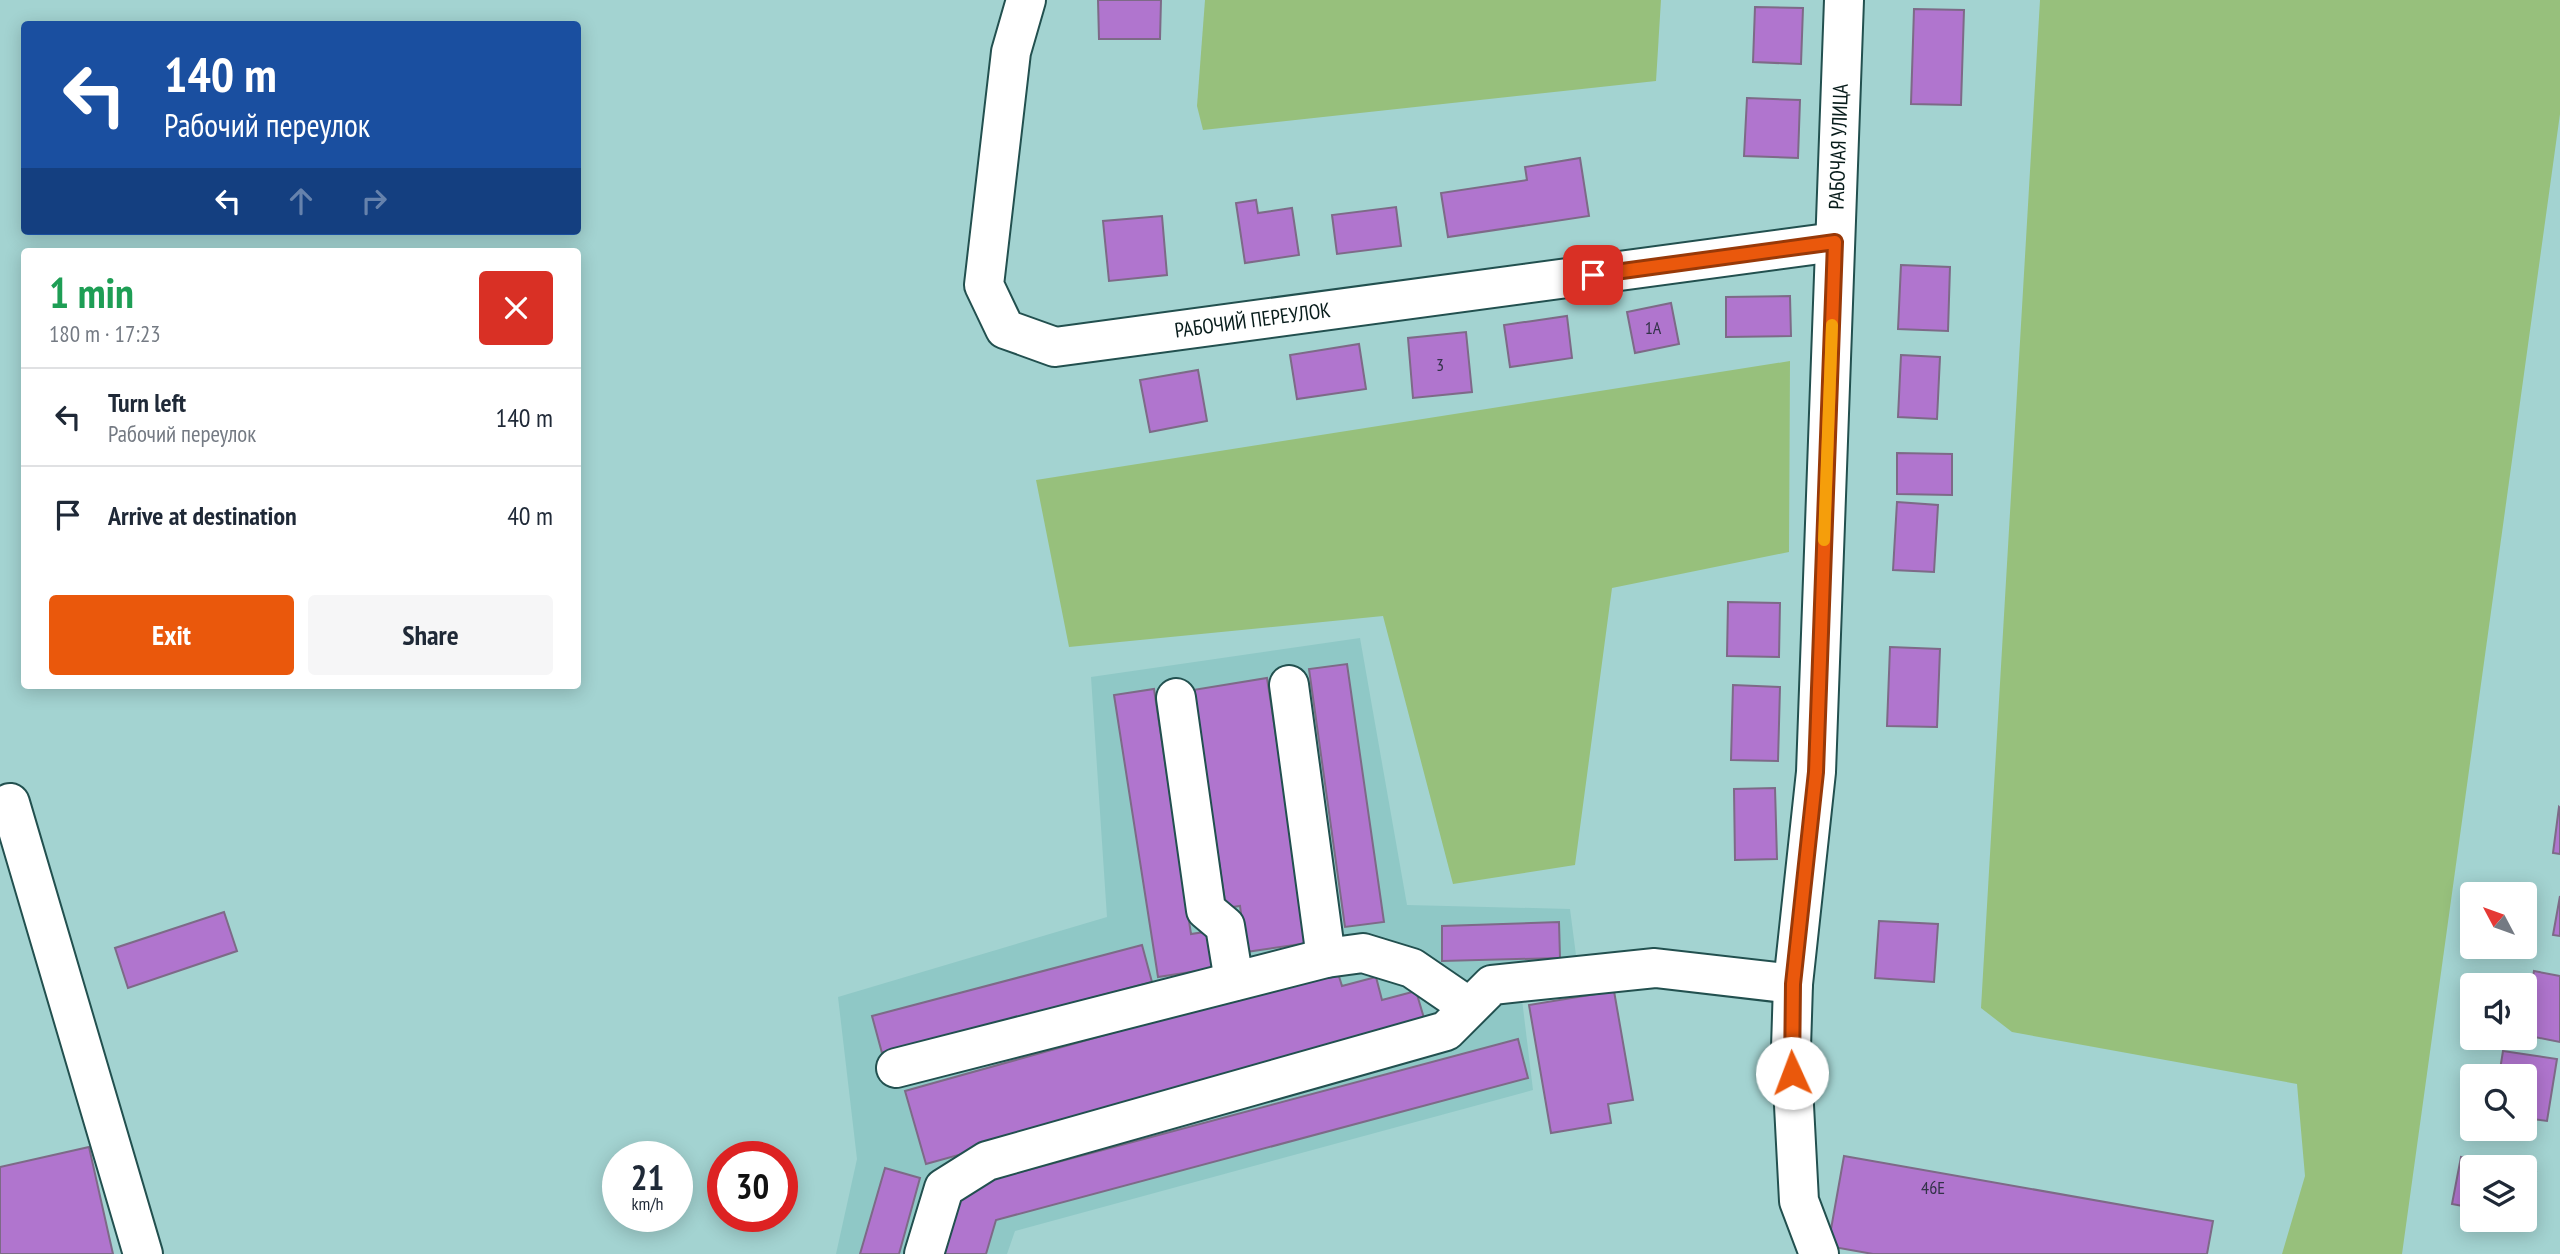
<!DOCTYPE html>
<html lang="en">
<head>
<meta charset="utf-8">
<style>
  :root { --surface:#fff; --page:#f6f6f7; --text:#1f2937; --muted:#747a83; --line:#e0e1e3; --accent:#ea580c }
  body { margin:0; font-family:"PT Sans Narrow",sans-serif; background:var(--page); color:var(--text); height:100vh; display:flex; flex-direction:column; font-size:26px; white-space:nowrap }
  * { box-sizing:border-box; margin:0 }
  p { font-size:23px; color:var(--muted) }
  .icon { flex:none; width:38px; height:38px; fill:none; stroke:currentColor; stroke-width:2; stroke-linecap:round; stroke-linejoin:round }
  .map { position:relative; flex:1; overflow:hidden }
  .details { position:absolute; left:21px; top:248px; width:560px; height:441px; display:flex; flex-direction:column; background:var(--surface); border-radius:7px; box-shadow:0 4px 18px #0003 }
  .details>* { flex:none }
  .banner { position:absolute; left:21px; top:21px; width:560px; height:214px; border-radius:7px; box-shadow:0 4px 18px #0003; background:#1a4fa0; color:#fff; overflow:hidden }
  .needle { width:46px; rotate:311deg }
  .tools { position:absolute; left:2460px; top:882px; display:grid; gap:14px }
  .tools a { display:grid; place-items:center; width:77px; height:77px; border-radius:7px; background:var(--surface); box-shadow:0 4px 18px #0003; font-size:35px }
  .speed { position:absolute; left:602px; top:1141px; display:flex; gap:14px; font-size:35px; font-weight:700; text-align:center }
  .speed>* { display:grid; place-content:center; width:91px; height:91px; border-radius:50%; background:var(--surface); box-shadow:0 4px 18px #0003; line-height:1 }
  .speed small { font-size:18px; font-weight:400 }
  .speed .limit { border:10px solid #d22; background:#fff; color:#111 }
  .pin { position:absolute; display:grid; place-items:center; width:60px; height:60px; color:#fff; margin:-30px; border-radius:14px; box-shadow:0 4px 10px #0006 }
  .me { position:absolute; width:77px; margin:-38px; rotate:358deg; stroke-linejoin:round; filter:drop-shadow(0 0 5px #0008) }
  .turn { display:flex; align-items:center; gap:24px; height:147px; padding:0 28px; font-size:32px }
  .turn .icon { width:91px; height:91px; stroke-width:2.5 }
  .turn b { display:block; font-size:49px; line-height:60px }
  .lanes { display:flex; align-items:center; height:66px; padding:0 28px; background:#0003; justify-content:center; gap:35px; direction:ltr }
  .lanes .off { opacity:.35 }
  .round { display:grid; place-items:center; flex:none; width:74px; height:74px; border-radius:7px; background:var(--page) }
  .head { display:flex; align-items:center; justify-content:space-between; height:119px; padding:0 28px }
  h1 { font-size:42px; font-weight:600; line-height:52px; color:#1e9e55 }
  .primary-button { display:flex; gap:14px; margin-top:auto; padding:14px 28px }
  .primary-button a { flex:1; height:80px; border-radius:7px; background:var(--accent); color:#fff; font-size:28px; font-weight:600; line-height:80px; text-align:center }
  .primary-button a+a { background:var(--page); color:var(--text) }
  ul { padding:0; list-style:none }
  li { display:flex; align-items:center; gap:21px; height:98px; padding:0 28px; border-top:2px solid var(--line) }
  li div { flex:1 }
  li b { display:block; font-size:26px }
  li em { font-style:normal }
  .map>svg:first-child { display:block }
</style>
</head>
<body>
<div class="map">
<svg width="2560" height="1254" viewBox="0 0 2560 1254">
  <rect width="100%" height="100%" fill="#a3d3d1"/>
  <path fill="#8fc8c6" d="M1360,638L1407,905L1570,909L1577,963L1519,975L1533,1090L1015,1231L1007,1254H836L857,1159L838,997L1107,917L1091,677Z"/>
  <g fill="#97c07c">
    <path d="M1205,0H1661L1656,81L1203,130L1197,106Z"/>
    <path d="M2040,0H2560V114L2402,1254H2282L2305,1176L2297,1084L2012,1032L1981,1008Z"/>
    <path d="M1790,361L1789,552L1612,588L1575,865L1453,884L1383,616L1069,647L1036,480Z"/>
  </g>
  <g fill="#b075ce" stroke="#7d6a87" stroke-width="2">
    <path d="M1098,0H1161L1160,39H1099Z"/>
    <path d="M1755,7L1803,8L1801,64L1753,62Z"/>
    <path d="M1914,9L1964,10L1961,105L1911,104Z"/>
    <path d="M1747,98L1800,100L1798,158L1744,156Z"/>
    <path d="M1580,158L1589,216L1448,237L1441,193L1527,180L1525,167Z"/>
    <path d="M1256,200L1258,213L1292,208L1299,255L1245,263L1236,203Z"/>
    <path d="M1396,207L1401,246L1337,254L1332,215Z"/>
    <path d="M1162,216L1167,275L1109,281L1103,221Z"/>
    <path d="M1901,265L1950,267L1948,331L1898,329Z"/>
    <path d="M1790,296L1791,336L1726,337V297Z"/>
    <path d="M1671,303L1679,344L1635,353L1627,312Z"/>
    <path d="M1567,316L1572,358L1510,367L1504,325Z"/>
    <path d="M1466,332L1472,392L1413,398L1408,338Z"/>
    <path d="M1359,344L1366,389L1297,399L1290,355Z"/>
    <path d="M1901,355L1940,357L1937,419L1898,417Z"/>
    <path d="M1198,370L1207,421L1150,432L1140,380Z"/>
    <path d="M1897,453L1952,454V495L1897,494Z"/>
    <path d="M1897,502L1938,505L1934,572L1893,570Z"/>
    <path d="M1728,602L1780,603L1779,657L1727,656Z"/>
    <path d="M1890,647L1940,649L1937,727L1887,726Z"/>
    <path d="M1347,664L1384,922L1345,927L1309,669Z"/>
    <path d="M1267,678L1308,943L1246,952L1240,906L1226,908L1193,690Z"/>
    <path d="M1733,685L1780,687L1778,761L1731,760Z"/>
    <path d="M1154,689L1191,934L1211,931L1217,968L1158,977L1114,695Z"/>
    <path d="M1775,788L1777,859L1735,860L1734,789Z"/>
    <path d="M2559,807L2560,808V854L2553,853Z"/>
    <path d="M2560,896V936L2553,935Z"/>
    <path d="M224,912L237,951L128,988L115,948Z"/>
    <path d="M1879,921L1938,924L1934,982L1875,978Z"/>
    <path d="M1559,922L1560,958L1442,961V926Z"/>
    <path d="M1142,945L1152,982L882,1053L872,1016Z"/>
    <path d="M1337,970L1342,986L1376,977L1382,1000L1416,991L1426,1025L926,1164L905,1091Z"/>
    <path d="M2534,971L2560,976V1042L2525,1035V1018Z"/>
    <path d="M1614,991L1633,1100L1608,1104L1611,1123L1551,1133L1529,1005Z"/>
    <path d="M1518,1039L1528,1078L996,1220L986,1254H941L964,1187Z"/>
    <path d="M2503,1051L2557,1059L2547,1121L2525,1118V1076H2499Z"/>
    <path d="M89,1147L113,1254H0V1167Z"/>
    <path d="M1844,1156L2213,1221L2207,1254H1873L1828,1246Z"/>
    <path d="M2461,1157L2513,1167H2473V1208L2452,1204Z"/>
    <path d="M885,1168L920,1178L899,1254H860Z"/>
    <path d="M2525,1170L2536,1172L2526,1219H2525Z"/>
  </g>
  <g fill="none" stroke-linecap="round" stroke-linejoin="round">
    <g stroke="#22504f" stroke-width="42">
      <g id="minor">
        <path id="s1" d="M1026,0L1011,52L984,285L1005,329L1055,347L1835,242"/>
        <path d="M1289,685L1326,958"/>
        <path d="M1176,698L1206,910L1225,926L1234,981"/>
        <path d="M10,803L143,1254"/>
        <path d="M896,1068L1326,958L1363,953L1412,968L1469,1007"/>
        <path d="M924,1254L944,1188L987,1161L1446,1031L1492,985L1655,968L1793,984"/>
        <path id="s2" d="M1819,1254L1799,1201L1791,1048L1793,984L1816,772L1844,0"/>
      </g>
    </g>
    <use href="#minor" stroke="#fff" stroke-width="38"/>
  </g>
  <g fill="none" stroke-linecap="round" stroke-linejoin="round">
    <g stroke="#983908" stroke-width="18">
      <path id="route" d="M1593,275L1835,242L1816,772L1793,984L1792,1073"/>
    </g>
    <use href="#route" stroke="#ea580c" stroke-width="12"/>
    <path stroke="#f59e0b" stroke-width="12" d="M1824,540L1832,325"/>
  </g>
  <g text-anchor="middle" stroke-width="7" stroke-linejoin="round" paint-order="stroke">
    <g font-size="18" fill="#323248">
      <text x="1653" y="334">1А</text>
      <text x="1440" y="371">3</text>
      <text x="1933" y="1194">46Е</text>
    </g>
    <g font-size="21" fill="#081c1b" stroke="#d6eeed">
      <text dy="7" stroke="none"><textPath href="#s2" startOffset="1113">РАБОЧАЯ УЛИЦА</textPath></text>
      <text dy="7" stroke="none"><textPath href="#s1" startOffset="590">РАБОЧИЙ ПЕРЕУЛОК</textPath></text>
    </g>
  </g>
</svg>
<div class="tools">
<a><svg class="needle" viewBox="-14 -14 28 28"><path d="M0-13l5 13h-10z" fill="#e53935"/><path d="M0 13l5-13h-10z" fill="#747a83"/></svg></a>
<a><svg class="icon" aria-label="sound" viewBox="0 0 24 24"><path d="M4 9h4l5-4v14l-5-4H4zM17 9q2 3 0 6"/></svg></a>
<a><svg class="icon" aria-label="search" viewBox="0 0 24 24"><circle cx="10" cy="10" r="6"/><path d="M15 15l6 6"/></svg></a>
<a><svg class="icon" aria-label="layers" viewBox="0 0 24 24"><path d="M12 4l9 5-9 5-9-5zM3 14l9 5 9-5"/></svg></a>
</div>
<div class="speed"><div>21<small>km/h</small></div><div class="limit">30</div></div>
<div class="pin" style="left:1593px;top:275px;background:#d93025"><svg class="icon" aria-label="arrive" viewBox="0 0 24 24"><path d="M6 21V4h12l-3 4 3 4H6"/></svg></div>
<svg class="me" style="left:1792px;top:1073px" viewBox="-20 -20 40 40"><circle r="19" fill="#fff"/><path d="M0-13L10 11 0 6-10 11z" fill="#ea580c"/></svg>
<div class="banner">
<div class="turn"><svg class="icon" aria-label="left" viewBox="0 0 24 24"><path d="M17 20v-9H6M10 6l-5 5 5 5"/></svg><div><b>140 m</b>Рабочий переулок</div></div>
<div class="lanes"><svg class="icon" aria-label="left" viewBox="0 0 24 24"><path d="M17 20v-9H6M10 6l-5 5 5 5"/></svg><svg class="icon off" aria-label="ahead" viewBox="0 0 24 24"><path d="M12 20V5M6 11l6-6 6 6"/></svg><svg class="icon off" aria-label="right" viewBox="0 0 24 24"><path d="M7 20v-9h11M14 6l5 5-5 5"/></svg></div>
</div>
<section class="details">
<div class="head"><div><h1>1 min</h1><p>180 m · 17:23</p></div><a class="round" style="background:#d93025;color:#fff"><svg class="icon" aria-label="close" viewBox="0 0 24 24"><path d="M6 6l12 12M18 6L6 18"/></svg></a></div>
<ul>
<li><svg class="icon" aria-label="left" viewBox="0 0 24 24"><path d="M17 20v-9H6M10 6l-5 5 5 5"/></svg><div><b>Turn left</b><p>Рабочий переулок</p></div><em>140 m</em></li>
<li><svg class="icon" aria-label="arrive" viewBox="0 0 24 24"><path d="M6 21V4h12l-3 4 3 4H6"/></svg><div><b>Arrive at destination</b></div><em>40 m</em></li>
</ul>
<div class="primary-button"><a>Exit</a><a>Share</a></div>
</section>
</div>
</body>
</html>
